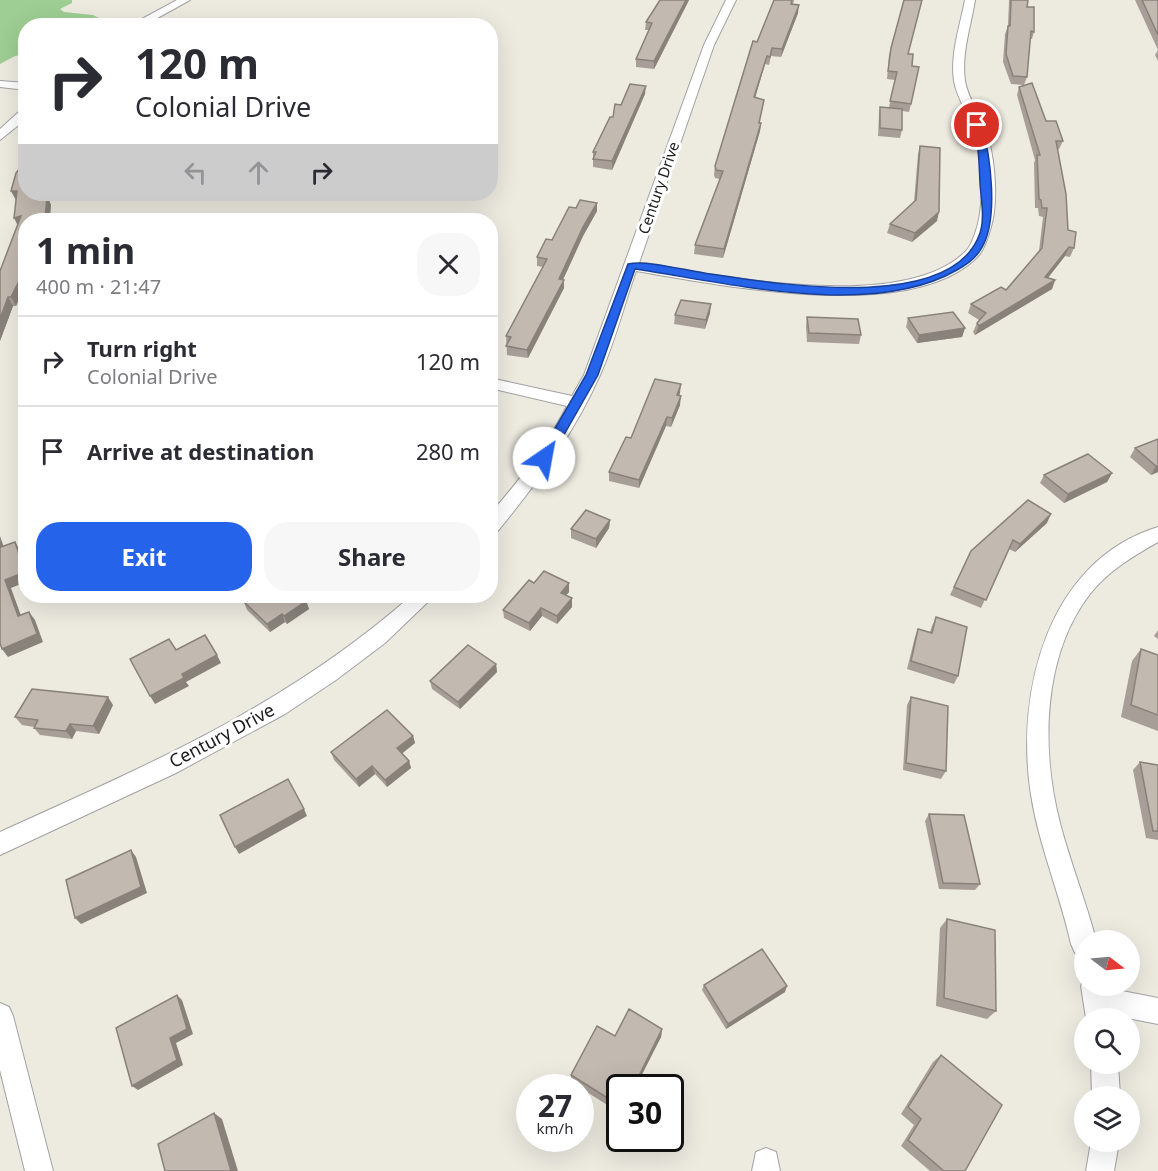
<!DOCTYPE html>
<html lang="en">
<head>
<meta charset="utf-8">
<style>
  :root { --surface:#fff; --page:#f7f7f7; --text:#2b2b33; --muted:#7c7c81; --line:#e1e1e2; --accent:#2563eb }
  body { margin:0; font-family:"Noto Sans",sans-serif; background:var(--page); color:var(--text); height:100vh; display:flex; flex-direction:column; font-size:22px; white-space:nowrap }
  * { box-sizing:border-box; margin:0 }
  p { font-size:20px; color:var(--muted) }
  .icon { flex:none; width:33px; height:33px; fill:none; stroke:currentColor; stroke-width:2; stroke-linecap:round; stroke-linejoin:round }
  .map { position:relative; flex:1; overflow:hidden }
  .panel { position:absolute; left:18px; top:213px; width:480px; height:390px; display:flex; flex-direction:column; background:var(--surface); border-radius:24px; box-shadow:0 6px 24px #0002 }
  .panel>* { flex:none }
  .hud { position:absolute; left:18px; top:18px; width:480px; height:183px; border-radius:24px; box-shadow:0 6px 24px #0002; background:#fff; color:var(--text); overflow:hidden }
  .needle { width:39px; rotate:106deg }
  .fabs { position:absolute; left:1074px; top:930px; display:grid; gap:12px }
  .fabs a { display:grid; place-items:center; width:66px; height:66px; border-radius:50%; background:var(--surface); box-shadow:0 6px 24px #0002; font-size:30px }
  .speed { position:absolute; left:516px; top:1074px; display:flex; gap:12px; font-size:30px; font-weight:700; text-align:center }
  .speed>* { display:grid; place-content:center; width:78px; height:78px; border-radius:50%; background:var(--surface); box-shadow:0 6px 24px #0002; line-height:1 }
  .speed small { font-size:15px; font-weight:400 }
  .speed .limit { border:3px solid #111; border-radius:9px; background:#fff; color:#111 }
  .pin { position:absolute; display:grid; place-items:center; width:51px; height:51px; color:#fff; margin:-26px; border:3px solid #fff; border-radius:50%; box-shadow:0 2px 6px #0007 }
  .me { position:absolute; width:66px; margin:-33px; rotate:33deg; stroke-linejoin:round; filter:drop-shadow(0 0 4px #0008) }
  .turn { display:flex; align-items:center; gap:21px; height:126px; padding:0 18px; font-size:27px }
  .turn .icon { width:78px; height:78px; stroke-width:2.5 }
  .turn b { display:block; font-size:42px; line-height:51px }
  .lanes { display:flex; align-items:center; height:57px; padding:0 18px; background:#0003; justify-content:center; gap:30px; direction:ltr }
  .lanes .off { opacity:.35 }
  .round { display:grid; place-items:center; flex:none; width:63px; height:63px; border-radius:24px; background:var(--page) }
  .headline { display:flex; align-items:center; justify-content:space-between; height:102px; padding:0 18px }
  h1 { font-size:36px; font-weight:700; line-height:45px }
  .primary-button { display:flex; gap:12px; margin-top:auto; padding:12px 18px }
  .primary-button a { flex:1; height:69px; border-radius:24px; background:var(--accent); color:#fff; font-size:24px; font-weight:700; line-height:69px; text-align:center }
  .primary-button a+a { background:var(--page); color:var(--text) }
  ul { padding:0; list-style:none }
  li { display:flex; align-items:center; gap:18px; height:90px; padding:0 18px; border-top:2px solid var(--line) }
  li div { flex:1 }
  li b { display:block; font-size:22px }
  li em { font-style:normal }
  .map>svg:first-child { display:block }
</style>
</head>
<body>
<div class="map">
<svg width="1158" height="1171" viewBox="0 0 1158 1171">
  <rect width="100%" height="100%" fill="#edeae0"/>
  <path fill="#9ece93" d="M0,0H72V3L60,9L64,12L93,15L105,21L99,26H26L25,54L15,56L0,64Z"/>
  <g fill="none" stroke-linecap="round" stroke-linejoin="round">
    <g stroke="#a2a2a2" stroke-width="2">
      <g id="minor">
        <path d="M177,0H190L143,26H129Z"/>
        <path d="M726,0H736L714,45L639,263C720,276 904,314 966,251C973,244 979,222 980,213C984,189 981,155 974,131C969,114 957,99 954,81C950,54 960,26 965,0H975C971,26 961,54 965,81C968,99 980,114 986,131C994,154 997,187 994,212C993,222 986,247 979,255C915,325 720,285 636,271C624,305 615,342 600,375C574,434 537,483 497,532L490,534V514C520,480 546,446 567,406L490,388V378L572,396L584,375L704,45Z"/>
        <path d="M0,81L26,83V90L0,87Z"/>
        <path d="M22,109H26V119L0,140V129Z"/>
        <path d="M1158,527V542C1133,556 1107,572 1090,594C1042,656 1041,750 1060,823C1070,862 1086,901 1096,940H1084V957L1075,953L1071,944C1060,894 1039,846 1031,795C1015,693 1047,561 1158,527Z"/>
        <path d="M411,596H434L385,643L336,680L285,714L176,773L0,855V832C150,764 286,706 411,596Z"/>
        <path d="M1084,978V986H1107V988L1158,998V1024L1112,1015V1018H1086L1081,986Z"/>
        <path d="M0,1003L9,1007L13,1016L53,1171H25L0,1070Z"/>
        <path d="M1091,1064H1118L1120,1096H1092Z"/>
        <path d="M1091,1142H1119L1114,1171H1086Z"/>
        <path d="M766,1148L776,1152L780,1171H752L756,1152Z"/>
      </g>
    </g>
    <use href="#minor" fill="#fff" fill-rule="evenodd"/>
  </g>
  <g fill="#a79f97">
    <path d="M660,0H689L654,69L636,67V59L649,30H645L646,22Z"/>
    <path d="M774,0H794L793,4L798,13L781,57L771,56L769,65L765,64L755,97L764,100L759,123H761L760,131L723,258L694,254L695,245L720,179L715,178L714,175L715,166L757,42Z"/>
    <path d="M904,0L911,104L909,112L902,111V130L900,138L878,136L879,115L880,107H889L895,80L887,79L889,55Z"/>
    <path d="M1009,0H1028L1027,7L1034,32L1032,39H1030L1027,77L1024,85L1011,84L1003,62L1005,34L1008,26Z"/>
    <path d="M1135,0H1158V61L1155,55L1158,50Z"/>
    <path d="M1019,87L1063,141L1059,149H1057L1068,230L1074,248L1070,257L1065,256L1048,278L1055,280L1052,289L975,335L973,332L977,323L979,320L968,313L971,304L1006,290L1039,251L1043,217L1039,216L1038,208H1035L1034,163L1035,160L1017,95Z"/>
    <path d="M645,94L612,170L593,167V152L621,105Z"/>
    <path d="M920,146L937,221L912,242L887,233L890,224L914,202L918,154Z"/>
    <path d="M11,191L49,194L48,198L51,205L26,220V285L16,306H13L0,341L18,225L16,200Z"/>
    <path d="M597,203V211L583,236L563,280H564V288L528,358L507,355L506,336L543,267L537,266V257L552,240Z"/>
    <path d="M710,313L705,329L674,324L675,315Z"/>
    <path d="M807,317L861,335L859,344L807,342L806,326Z"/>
    <path d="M908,318L965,328L962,337L917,343L906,327Z"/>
    <path d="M680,393L679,396L680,405L671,427L666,426L639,488L609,481V472L631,438Z"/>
    <path d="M1158,439V472L1151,475L1130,457L1135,448Z"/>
    <path d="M1112,473L1107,482L1064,503L1040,483L1044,475Z"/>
    <path d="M610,520L609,528L596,548L571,538V529Z"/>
    <path d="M1047,523L1015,552L1009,549L981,608L950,595L971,551Z"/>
    <path d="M534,583L569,592L566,595L572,598V607L557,624L542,616L530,631L504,618L503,610Z"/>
    <path d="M306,601L309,609L287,624L285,622L270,632L247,610L244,602Z"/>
    <path d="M936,617L958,676L954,684L907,669L915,637L918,629L930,632L932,626Z"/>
    <path d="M1158,630V639L1154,636Z"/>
    <path d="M1141,649L1158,655V731L1121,717L1132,661Z"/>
    <path d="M496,664L497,672L460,709L432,689L430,681Z"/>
    <path d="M911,697L946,771L941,779L903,770L907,705Z"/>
    <path d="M113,705L99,734L76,731L72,739L40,735L34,728V727L22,725L15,717Z"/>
    <path d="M413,736L415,743L402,753L409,761L411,768L387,787L375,774L359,787L334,760L331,752Z"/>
    <path d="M1140,762L1158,765V840L1146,838L1133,770Z"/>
    <path d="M929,814L980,884L975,890L939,889L925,821Z"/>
    <path d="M947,919L996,1011L987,1019L936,1006L940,928Z"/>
    <path d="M704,985L785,992L726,1029L702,990Z"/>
    <path d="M662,1029L661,1037L635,1088H620V1113L571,1082V1075L615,1036Z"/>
    <path d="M941,1055L965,1171H930L901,1146L914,1125L901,1114L933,1062Z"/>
  </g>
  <g fill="#88827b">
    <path d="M686,0H689L654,69V61Z"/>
    <path d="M799,5L798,13L781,57L782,49Z"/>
    <path d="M767,56L765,64L753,105L754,97Z"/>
    <path d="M646,86L645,94L612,170V161Z"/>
    <path d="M761,123L760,131L723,258L724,249Z"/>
    <path d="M11,191H17L21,199L16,200Z"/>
    <path d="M43,194H49L48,198L51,205L50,220H45L42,197Z"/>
    <path d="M597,203V211L583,236L559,288V279L583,227Z"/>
    <path d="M939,212L937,221L912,242L915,233Z"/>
    <path d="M21,216L18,226L14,218Z"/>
    <path d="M1069,247L1065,256L1042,285L1045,277Z"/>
    <path d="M26,267V285L16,306L11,297Z"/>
    <path d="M564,280V288L528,358L527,350Z"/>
    <path d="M1055,280L1052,289L975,335L979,326Z"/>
    <path d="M8,297L13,306L0,341V319Z"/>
    <path d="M711,304L710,313L705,329L706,320Z"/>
    <path d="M965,328L962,337L917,343L919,335Z"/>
    <path d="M681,384L680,393L676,404L677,395Z"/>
    <path d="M681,396L680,405L671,427L672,418Z"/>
    <path d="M667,417L666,426L639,488V480Z"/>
    <path d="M1156,466H1158V472L1151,475Z"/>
    <path d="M1112,473L1107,482L1064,503L1068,494Z"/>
    <path d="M1051,514L1047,523L1015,552L1020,544Z"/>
    <path d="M610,520L609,528L596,548V539Z"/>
    <path d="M0,536L7,556L1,547L0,544Z"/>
    <path d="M15,542L20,550L26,565V582L11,588L24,624L18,616L5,580Z"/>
    <path d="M569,583V592L561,601V593Z"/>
    <path d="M572,598V607L557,624V616Z"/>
    <path d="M306,601L309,609L287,624L284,616Z"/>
    <path d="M541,608L542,616L530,631L529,623Z"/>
    <path d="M29,612L35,620L43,642L8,657L2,649Z"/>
    <path d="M282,614L285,622L270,632L267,624Z"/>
    <path d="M217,655L221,663L186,682L189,686L155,704L150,696L182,674Z"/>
    <path d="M496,664L497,672L460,709L458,702Z"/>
    <path d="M108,697L113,705L99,734L93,726Z"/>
    <path d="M70,724L76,731L72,739L66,731Z"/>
    <path d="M413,736L415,743L399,756L397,748Z"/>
    <path d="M409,761L411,768L387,787L385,780Z"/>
    <path d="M372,766L375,774L359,787L356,779Z"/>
    <path d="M304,809L307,816L239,854L235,847Z"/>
    <path d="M131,850L136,857L147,893L81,924L75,918Z"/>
    <path d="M787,986L785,992L726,1029L728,1024Z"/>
    <path d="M177,995L182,1000L193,1034L176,1043L183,1065L138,1090L132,1086L170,1038Z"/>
    <path d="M662,1029L661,1037L635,1088H633Z"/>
    <path d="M214,1113L222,1119L238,1171H231Z"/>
  </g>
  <g fill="#c2b9b0" stroke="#88827b" stroke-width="1.5">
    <path d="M660,0H686L654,61L636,59L652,23L646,22Z"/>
    <path d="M774,0H792L791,4L799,5L782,49L772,48L770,57L767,56L754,97L764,100L759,123H761L724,249L695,245L723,171L716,170L715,166L753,41L757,42Z"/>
    <path d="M904,0H922L908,54H913L912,66L919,67L911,104L890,101L897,72L888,71L891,48Z"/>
    <path d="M1011,0H1028L1027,7H1034V32L1031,31L1027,77L1013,76L1006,54L1008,26H1010Z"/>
    <path d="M1142,0H1158V35Z"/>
    <path d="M1032,83L1046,121H1056L1063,141H1056L1066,194L1068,230L1076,232L1074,248L1069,247L1045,277L1055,280L979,326L977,323L986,313L971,304L1001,287L1006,290L1042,248L1047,208H1042L1041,200L1039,199L1037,155H1040L1019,87Z"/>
    <path d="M630,84L646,86L612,161L593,159L596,152H593L610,117H613L615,104L621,105Z"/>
    <path d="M880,107L902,109V130L880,128Z"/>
    <path d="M920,146L940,148L939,212L915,233L890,224L916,200Z"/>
    <path d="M26,160V194H43L42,197L47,196L45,220H26V267L11,297H8L0,319V271L21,216L14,218L17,191H11L16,173Z"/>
    <path d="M580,200L597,203L583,227L559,279L564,280L527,350L506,346L511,337L506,336L547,259L537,257L546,239L552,240L569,207L576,208Z"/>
    <path d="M681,300L711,304L706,320L675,315Z"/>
    <path d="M953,312L965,328L919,335L908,318Z"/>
    <path d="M807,317L858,319L861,335L809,333Z"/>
    <path d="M655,379L681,384L677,395L681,396L672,418L667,417L639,480L609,472L626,437L631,438Z"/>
    <path d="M1158,439V466H1156L1135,448Z"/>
    <path d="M1088,454L1112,473L1068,494L1044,475Z"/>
    <path d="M1028,500L1051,514L1020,544L1013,540L986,600L954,587L971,551Z"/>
    <path d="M586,510L610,520L596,539L571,529Z"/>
    <path d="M15,542L25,572L5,580L18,616L29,612L37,634L2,649L0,643V544L1,547Z"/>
    <path d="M544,571L569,583L561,593L572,598L557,616L541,608L529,623L503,610L529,580L534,583Z"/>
    <path d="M253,596H300L306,601L284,616L282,614L267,624L244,602Z"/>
    <path d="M936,617L967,627L958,676L911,661L918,629L932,633Z"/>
    <path d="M205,635L217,655L182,674L184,678L150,696L130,659L169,639L176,650Z"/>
    <path d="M468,645L496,664L458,702L430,681Z"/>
    <path d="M1141,649L1158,655V715L1131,705Z"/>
    <path d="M32,689L108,697L93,726L70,724L66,731L34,728L38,720L15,717Z"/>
    <path d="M911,697L948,706L946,771L906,763Z"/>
    <path d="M387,710L413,736L397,748L409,761L385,780L372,766L356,779L331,752Z"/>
    <path d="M1140,762L1158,765V831H1153Z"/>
    <path d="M288,779L304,809L235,847L220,815Z"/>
    <path d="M929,814L964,815L980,884L943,883Z"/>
    <path d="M131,850L141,887L75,918L66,880Z"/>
    <path d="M947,919L995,930L996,1011L944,998Z"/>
    <path d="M762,949L787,986L728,1024L704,985Z"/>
    <path d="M177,995L187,1029L170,1038L177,1060L132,1086L116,1028Z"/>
    <path d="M629,1009L662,1029L633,1088H620V1106L571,1075L597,1026L615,1036Z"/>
    <path d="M941,1055L1002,1105L965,1171H944L908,1140L921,1119L908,1107Z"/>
    <path d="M214,1113L231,1171H165L158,1144Z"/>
  </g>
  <path fill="#2563eb" stroke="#184099" stroke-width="1.5" d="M977,122L981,125C991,155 999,221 981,249C976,258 966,265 957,270C872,319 729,283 635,269L598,375L549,461H540L538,458L586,375L628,264C648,260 683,270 704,273C768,282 952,316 980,233C985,218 981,199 980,183C979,163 979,144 973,125Z"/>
  <g text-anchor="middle" stroke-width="6" stroke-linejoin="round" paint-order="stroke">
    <g font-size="15" fill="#1b1b1b" stroke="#fff">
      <text transform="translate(659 188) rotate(-71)" y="5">Century Drive</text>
    </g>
    <g font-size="18" fill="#1b1b1b" stroke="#fff">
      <text transform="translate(222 736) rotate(-28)" y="6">Century Drive</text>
    </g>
  </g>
</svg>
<div class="fabs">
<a><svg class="needle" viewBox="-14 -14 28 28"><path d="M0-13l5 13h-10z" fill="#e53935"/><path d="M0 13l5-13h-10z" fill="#7c7c81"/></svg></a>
<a><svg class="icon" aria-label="search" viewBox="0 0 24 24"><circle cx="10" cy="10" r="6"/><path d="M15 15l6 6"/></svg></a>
<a><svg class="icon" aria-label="layers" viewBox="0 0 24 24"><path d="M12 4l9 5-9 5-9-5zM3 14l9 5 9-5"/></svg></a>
</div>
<div class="speed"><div>27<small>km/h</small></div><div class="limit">30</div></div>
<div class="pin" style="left:977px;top:125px;background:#d93025"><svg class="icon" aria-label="arrive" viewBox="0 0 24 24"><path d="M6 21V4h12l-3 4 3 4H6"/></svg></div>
<svg class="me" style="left:544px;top:458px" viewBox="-20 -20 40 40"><circle r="19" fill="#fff"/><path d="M0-13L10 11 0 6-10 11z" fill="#2563eb"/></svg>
<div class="hud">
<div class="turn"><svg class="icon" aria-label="right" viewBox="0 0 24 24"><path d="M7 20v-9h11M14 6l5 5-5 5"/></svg><div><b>120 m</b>Colonial Drive</div></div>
<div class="lanes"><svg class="icon off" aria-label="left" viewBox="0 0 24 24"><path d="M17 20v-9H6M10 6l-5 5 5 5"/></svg><svg class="icon off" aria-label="ahead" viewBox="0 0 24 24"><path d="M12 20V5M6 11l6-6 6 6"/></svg><svg class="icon" aria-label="right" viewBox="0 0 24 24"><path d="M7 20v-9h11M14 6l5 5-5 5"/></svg></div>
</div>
<section class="panel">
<div class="headline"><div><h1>1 min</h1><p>400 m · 21:47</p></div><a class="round"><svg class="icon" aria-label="close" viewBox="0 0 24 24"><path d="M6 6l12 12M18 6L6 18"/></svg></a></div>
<ul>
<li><svg class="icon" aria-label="right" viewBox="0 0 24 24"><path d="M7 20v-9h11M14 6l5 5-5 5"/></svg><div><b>Turn right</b><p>Colonial Drive</p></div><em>120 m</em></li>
<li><svg class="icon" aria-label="arrive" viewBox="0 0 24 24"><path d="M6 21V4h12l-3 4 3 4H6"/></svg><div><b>Arrive at destination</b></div><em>280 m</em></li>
</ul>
<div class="primary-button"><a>Exit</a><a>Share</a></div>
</section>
</div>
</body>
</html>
